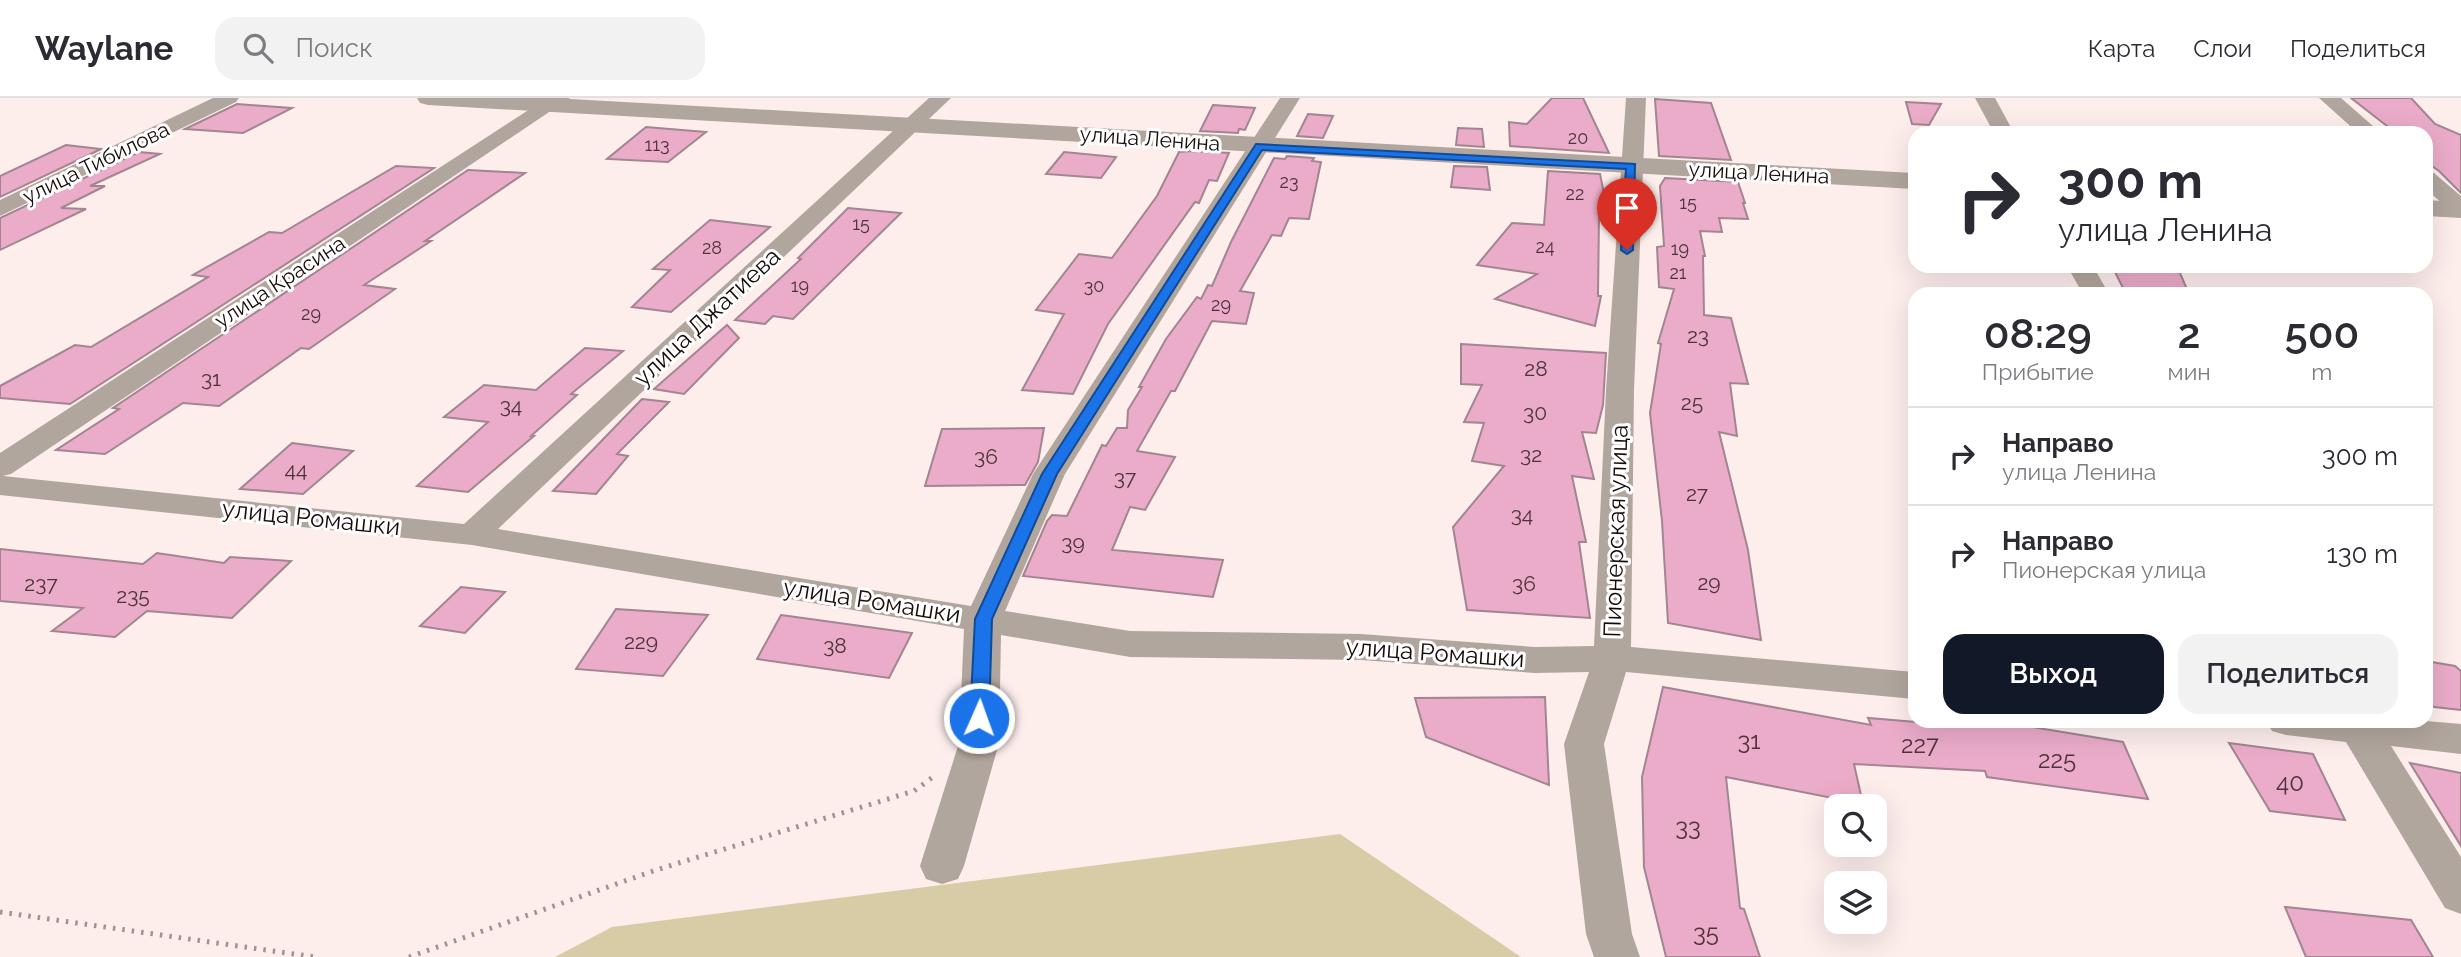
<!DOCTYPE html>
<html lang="ru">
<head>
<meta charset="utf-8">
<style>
  :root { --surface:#fff; --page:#f2f2f3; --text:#2b2b33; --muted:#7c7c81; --line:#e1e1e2; --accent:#111827 }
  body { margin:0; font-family:Raleway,sans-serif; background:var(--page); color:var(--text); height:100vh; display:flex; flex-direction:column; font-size:26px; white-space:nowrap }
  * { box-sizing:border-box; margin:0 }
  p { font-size:23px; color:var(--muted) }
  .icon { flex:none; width:38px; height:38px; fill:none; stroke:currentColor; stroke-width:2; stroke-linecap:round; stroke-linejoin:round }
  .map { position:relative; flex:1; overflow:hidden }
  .drawer { position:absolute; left:1908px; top:189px; width:525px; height:441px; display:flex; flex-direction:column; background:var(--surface); border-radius:21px; box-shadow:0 7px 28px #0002 }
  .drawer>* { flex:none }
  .hud { position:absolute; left:1908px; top:28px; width:525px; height:147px; border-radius:21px; box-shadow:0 7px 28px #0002; background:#fff; color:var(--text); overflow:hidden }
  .fabs { position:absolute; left:1824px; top:696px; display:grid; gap:14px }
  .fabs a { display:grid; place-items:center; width:63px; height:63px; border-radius:14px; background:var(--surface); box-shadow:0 7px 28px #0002; font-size:35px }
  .pin { position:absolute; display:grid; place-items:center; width:60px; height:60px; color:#fff; margin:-72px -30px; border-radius:50% 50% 50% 0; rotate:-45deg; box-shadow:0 0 7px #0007 }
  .pin .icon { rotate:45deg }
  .me { position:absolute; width:77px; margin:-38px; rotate:2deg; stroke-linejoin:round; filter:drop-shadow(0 0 5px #0008) }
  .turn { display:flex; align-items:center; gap:24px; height:147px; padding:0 35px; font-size:32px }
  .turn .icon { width:91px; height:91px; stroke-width:2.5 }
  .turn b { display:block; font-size:49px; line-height:60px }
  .eta { display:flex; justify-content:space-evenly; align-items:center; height:119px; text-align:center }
  .eta b { font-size:42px; font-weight:600; line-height:49px }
  .action { display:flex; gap:14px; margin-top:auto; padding:14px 35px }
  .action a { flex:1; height:80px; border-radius:21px; background:var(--accent); color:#fff; font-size:28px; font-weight:600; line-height:80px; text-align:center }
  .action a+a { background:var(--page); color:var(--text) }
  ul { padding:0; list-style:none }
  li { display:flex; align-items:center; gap:21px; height:98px; padding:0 35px; border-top:2px solid var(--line) }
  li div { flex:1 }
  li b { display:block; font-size:26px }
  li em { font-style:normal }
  header { display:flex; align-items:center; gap:42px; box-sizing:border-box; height:98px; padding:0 35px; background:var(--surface); border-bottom:2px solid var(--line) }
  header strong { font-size:33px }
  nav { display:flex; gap:38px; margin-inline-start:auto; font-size:24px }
  .search { width:490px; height:63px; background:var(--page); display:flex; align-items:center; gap:18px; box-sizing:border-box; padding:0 24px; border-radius:21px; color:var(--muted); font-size:26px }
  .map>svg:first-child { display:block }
</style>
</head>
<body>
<header>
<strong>Waylane</strong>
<div class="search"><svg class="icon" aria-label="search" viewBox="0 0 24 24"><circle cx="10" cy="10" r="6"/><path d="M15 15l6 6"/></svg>Поиск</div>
<nav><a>Карта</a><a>Слои</a><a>Поделиться</a></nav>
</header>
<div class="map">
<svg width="2461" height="859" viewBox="0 0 2461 859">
  <rect width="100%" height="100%" fill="#fdeeec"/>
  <path fill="#d8cca6" d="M1340,736L1521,859H555L612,829Z"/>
  <g fill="#ebacc9" stroke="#a28591" stroke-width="2">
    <path d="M1552,0H1583L1609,55L1510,48L1509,24L1527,26Z"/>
    <path d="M2351,0H2411L2435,26L2461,37V95L2439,73L2426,64V35H2396Z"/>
    <path d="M1655,1L1711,5L1731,62L1659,58Z"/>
    <path d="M1906,4L1941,6L1929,27L1912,26Z"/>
    <path d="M237,6L292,10L243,35L185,31Z"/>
    <path d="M1213,7L1255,10L1245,32L1239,31L1238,35L1200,33Z"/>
    <path d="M1308,16L1333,18L1323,40L1297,38Z"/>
    <path d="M646,29L706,34L668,64L607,61Z"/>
    <path d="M1458,30L1482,31L1484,49L1456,47Z"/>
    <path d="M66,47L101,51L0,99V78Z"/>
    <path d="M1190,53L1229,55L1217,83L1209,82L1199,105L1195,104L1108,226L1073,296L1022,292L1064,216L1036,212L1079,156L1112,160L1157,98L1179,54Z"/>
    <path d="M139,54L160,56L90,88H105L61,110L86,111L0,152V120Z"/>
    <path d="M1064,54L1116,59L1101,80L1046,76Z"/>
    <path d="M1287,58L1314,60L1312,63L1321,64L1309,121L1289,120L1281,138L1272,137L1240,193L1254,195L1246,226L1212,223L1175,293H1171L1137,353L1175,359L1145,412L1130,409L1112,452L1223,462L1213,499L1023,478L1047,423L1052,417L1067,418L1102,347L1106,348L1117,330H1127L1128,312L1142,289H1139L1166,241L1197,199L1201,201L1208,187L1212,188L1231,144L1274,60L1285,61Z"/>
    <path d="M396,68L434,70L70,306L0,300V288L75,247L91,249L208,179L193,177L269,134L282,135Z"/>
    <path d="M1454,68L1487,69L1490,92L1451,89Z"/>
    <path d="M468,72L525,75L425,143H431L364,187L395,191L309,251L301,250L219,308L183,305L105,356L56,352L119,311L113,310Z"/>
    <path d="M1548,73L1600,76L1609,120L1599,118L1598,198H1601L1595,228L1495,201L1537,176L1477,167L1512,125L1544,127Z"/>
    <path d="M1665,80L1738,84L1745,105H1743L1748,121L1719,120L1722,134L1700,133L1705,158H1703L1704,217L1731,220L1748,286L1730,285L1737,338L1719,334L1748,452L1761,542L1668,525L1662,423L1650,315L1661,246L1658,245L1674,191L1659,189L1657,149L1664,148L1660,88Z"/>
    <path d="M848,110L901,115L793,221L773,218L765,226L735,222L801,161L798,160Z"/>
    <path d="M710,122L770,129L671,214L632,209L670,172L653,171Z"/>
    <path d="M2112,168H2177L2189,196H2126Z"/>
    <path d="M727,227L739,240L684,296L654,291Z"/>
    <path d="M1461,246L1606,255L1603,307L1596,335L1582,334L1594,381L1572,378L1586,444H1579L1590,520L1467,512L1453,429L1504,368L1472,363L1484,325L1464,324L1482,287L1461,286Z"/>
    <path d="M585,250L623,253L571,296L577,297L531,338H534L468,394L417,388L488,324L444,319L484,287L536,292Z"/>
    <path d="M642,301L669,304L617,356L628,358L596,396L553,393Z"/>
    <path d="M1044,330L1038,364L1025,387L925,388L942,331Z"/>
    <path d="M292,345L353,353L303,396L240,391Z"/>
    <path d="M0,451L143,466L157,455L224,465L230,459L291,463L232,520L147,513L115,539L52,533L83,510L0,503Z"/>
    <path d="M461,489L505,494L465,535L420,528Z"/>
    <path d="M616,511L708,517L663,578L576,571Z"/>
    <path d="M781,517L912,535L889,580L757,561Z"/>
    <path d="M2426,563L2455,568L2461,573V612L2426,608Z"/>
    <path d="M1663,589L1871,627L1868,620L1975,629L1974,623H1996L2123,644L2148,701L1987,679L1985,673L1854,666L1863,706L1726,679L1740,810L1744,811L1760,859H1666L1644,769L1642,679Z"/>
    <path d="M1545,599L1549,687L1426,639L1415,600Z"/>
    <path d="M2229,645L2313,656L2345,722L2270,713Z"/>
    <path d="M2410,665L2461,675V748Z"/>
    <path d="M2285,809L2411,822L2433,859H2306Z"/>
  </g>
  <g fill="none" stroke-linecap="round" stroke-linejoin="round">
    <g stroke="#a09291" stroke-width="5" stroke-dasharray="2.5 7" stroke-linecap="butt">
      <path d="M0,814L315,859"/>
      <path d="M409,859L656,772L914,693L933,679"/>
    </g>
    <g fill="#b1a69d" fill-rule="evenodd">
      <path d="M213,0H239L236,4L0,118V102Z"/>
      <path d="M547,0H570L11,376L3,378L464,426L929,0H951L498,431L971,508L1033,376L1280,0H1300L1065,376L1005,513L1130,533L1361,536L1535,549L1594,548L1606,292L1626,0H1646L1634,292L1631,549L1914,574V601L1626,574L1604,646L1632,836L1640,859H1594L1586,836L1564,646L1589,574L1535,575L1361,562L1130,559L1001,537L999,645L964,768L958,781L942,786L926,781L920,768L959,645L964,531L472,447L0,397V355Z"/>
      <path d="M1975,0H1995L2014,35H1994Z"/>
      <path d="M2319,0H2341L2381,35H2358Z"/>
      <path d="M2426,73L2434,75L2461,98V117L2453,115L2426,91Z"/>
      <path d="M2067,168H2093L2109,196H2083Z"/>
      <path d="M2266,623H2426L2461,626V656L2391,648L2461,759V816L2445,810L2346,644L2286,637L2272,633Z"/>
    </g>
    <g fill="#b1a69d" fill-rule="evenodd">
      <path d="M417,0H552L1914,75V91L428,7L420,5Z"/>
      <path d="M2426,102L2461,104V120L2426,118Z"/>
    </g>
  </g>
  <path fill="#1a73e8" stroke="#114b97" stroke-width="2" d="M1256,46L1635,66L1633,152L1627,156L1621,152L1626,71L1262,52L1057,376L992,521L989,620L986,625H973L970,620L975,521L1042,376Z"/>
  <g text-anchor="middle" stroke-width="6" stroke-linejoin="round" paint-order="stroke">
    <g font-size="18" fill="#4d343a">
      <text x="1578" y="46">20</text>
      <text x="657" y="53">113</text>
      <text x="1289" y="90">23</text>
      <text x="1575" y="102">22</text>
      <text x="1688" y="111">15</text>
      <text x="861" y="132">15</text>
      <text x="1545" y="155">24</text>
      <text x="712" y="156">28</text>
      <text x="1680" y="157">19</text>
      <text x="1678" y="181">21</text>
      <text x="800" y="194">19</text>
      <text x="1094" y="194">30</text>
      <text x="1221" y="213">29</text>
      <text x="311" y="222">29</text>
    </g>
    <g font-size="21" fill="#180c0b" stroke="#fff">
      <text transform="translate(1150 41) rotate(4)" y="7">улица Ленина</text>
      <text transform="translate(96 65) rotate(-26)" y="7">улица Тибилова</text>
      <text transform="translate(1759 75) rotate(3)" y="7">улица Ленина</text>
      <text transform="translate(280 184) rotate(-33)" y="7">улица Красина</text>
    </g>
    <g font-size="21" fill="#4d343a">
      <text x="1698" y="245">23</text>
      <text x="1536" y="278">28</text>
      <text x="211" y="288">31</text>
      <text x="1692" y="312">25</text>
      <text x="511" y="315">34</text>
      <text x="1535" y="322">30</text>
      <text x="1531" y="364">32</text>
      <text x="986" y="366">36</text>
      <text x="296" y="379">44</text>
      <text x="1125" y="387">37</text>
      <text x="1697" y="403">27</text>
      <text x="1522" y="424">34</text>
      <text x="1073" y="452">39</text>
      <text x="1709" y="492">29</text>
      <text x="41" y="493">237</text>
      <text x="1524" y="493">36</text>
      <text x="133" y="505">235</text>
      <text x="641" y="551">229</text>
      <text x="835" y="555">38</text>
    </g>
    <g font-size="24" fill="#180c0b" stroke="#fff">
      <text transform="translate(707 219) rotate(-43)" y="8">улица Джатиева</text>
      <text transform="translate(311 420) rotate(6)" y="8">улица Ромашки</text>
      <text transform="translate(1616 433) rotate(-88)" y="8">Пионерская улица</text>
      <text transform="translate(872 503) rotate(9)" y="8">улица Ромашки</text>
      <text transform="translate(1435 555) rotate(4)" y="8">улица Ромашки</text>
    </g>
    <g font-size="24" fill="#4d343a">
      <text x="1749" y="651">31</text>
      <text x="1920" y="655">227</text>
      <text x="2057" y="670">225</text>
      <text x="2290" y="693">40</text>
      <text x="1688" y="737">33</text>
      <text x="1706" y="843">35</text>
    </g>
  </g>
</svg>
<div class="fabs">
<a><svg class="icon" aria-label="search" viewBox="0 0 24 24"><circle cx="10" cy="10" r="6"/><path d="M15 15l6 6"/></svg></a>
<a><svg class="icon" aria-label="layers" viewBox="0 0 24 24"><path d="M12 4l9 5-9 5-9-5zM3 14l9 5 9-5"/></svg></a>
</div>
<div class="pin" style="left:1627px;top:152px;background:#d93025"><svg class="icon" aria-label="arrive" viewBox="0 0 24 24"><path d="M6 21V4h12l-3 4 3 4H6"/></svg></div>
<svg class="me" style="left:979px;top:620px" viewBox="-20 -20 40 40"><circle r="17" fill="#1a73e8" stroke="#fff" stroke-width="3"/><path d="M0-11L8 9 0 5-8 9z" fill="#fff"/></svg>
<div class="hud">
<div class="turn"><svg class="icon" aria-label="right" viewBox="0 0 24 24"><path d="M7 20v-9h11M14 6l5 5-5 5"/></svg><div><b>300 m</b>улица Ленина</div></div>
</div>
<section class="drawer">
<div class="eta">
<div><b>08:29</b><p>Прибытие</p></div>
<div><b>2</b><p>мин</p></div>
<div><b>500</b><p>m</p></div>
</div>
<ul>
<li><svg class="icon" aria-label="right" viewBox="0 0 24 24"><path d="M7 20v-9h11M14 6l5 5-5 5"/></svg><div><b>Направо</b><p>улица Ленина</p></div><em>300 m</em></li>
<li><svg class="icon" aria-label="right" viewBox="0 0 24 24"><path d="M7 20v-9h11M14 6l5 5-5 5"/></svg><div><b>Направо</b><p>Пионерская улица</p></div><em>130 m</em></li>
</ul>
<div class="action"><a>Выход</a><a>Поделиться</a></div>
</section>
</div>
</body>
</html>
